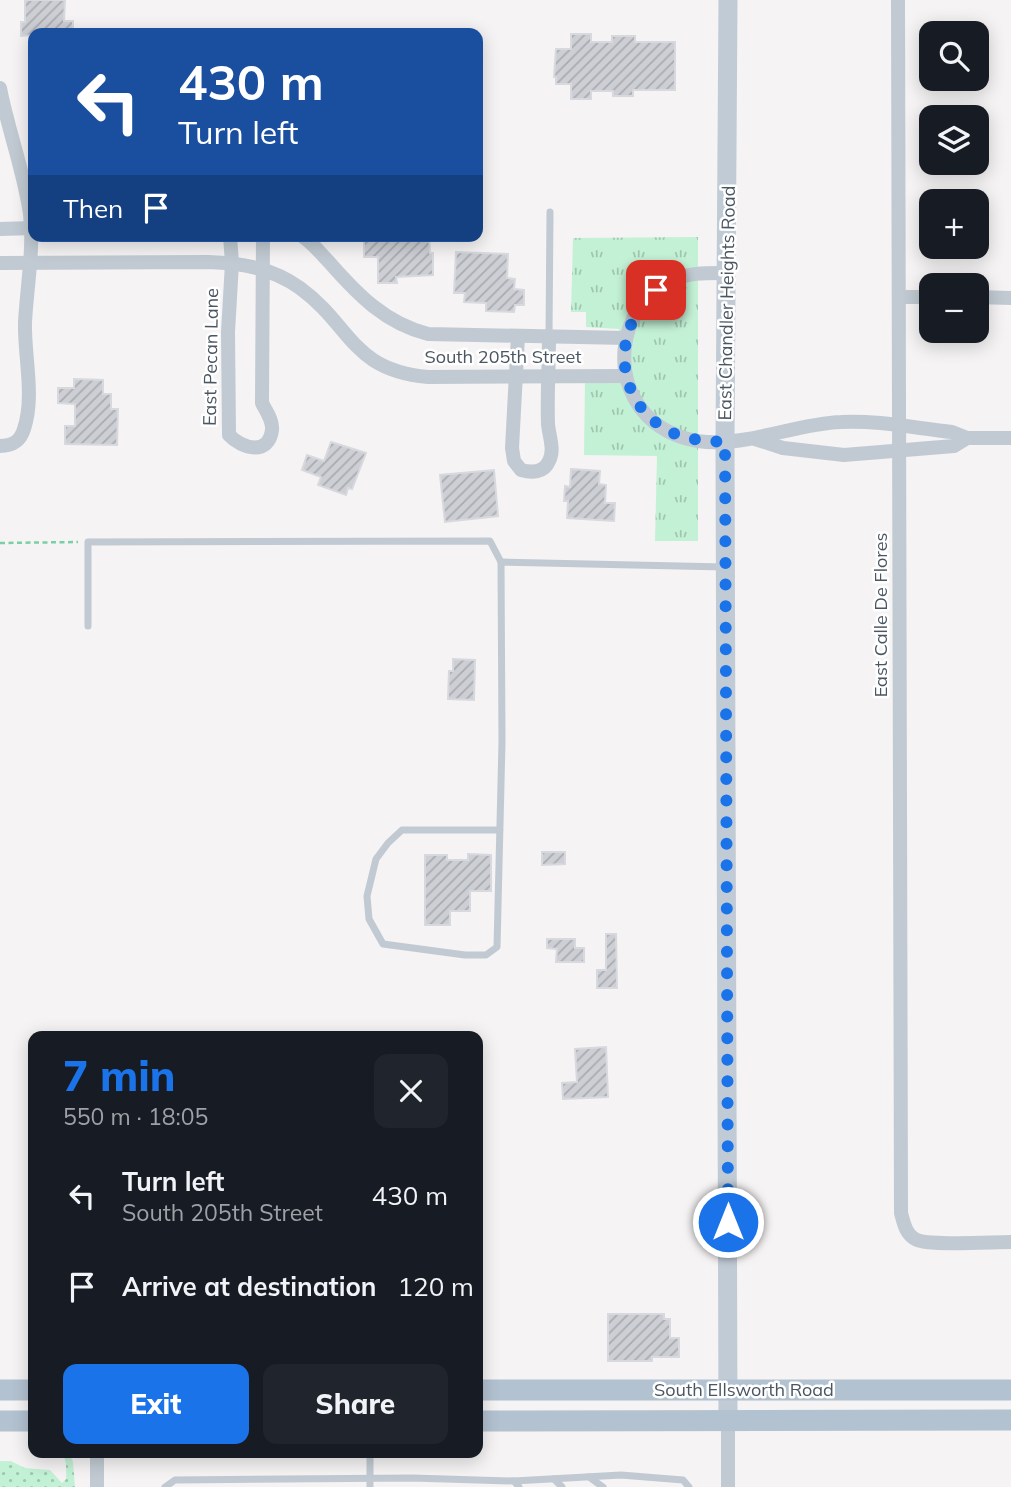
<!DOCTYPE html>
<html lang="en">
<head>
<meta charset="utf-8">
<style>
  :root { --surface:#171b24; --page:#20242c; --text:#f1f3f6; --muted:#9ea1a6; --accent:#1a73e8 }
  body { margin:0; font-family:Mulish,sans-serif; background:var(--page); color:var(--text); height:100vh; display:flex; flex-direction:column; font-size:26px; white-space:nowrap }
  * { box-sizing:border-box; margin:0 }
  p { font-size:23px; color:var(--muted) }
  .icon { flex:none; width:38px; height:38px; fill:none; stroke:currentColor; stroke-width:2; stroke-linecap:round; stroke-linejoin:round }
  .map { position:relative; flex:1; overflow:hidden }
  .details { position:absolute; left:28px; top:1031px; width:455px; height:427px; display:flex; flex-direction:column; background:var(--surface); border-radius:14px; box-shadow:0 4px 18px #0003 }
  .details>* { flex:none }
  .top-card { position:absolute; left:28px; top:28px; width:455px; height:214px; border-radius:14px; box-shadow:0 4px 18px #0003; background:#1a4fa0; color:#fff; overflow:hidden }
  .tools { position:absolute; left:919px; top:21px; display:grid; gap:14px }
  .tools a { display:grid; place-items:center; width:70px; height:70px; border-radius:14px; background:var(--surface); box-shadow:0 4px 18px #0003; font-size:35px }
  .pin { position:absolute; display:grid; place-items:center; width:60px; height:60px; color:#fff; margin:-30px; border-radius:14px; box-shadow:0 4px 10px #0006 }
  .me { position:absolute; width:77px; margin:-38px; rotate:0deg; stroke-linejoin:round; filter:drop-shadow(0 0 5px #0008) }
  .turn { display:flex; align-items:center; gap:24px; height:147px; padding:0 35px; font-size:32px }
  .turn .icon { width:91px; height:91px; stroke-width:2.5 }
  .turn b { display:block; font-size:49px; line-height:60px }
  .then { display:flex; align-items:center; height:66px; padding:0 35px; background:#0003; gap:14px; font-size:26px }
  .round { display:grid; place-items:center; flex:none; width:74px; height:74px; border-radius:14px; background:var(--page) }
  .summary { display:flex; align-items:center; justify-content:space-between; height:119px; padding:0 35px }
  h1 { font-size:42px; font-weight:800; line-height:52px; color:var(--accent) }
  .button { display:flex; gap:14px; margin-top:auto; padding:14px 35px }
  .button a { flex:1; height:80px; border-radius:14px; background:var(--accent); color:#fff; font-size:28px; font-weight:800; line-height:80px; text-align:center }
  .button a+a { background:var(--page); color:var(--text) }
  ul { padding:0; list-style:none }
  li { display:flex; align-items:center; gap:21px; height:91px; padding:0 35px }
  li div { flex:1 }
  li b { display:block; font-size:26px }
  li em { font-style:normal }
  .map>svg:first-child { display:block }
</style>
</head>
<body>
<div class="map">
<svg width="1011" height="1487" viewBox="0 0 1011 1487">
  <defs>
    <pattern id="grass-dots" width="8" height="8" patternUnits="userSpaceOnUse" patternTransform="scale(1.75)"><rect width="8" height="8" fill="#c3f1d5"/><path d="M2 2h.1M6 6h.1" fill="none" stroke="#a0c6b0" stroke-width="1.8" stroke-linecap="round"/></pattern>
    <pattern id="park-tufts" width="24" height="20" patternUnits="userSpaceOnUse" patternTransform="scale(1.75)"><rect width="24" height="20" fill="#c3f1d5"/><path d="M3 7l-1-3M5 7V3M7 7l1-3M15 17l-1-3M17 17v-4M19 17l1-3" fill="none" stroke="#a0c6b0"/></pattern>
    <pattern id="building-hatch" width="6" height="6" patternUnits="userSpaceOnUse" patternTransform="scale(1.75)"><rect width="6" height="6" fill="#cdcfd5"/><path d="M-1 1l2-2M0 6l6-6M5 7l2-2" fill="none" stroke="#a8abb0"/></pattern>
  </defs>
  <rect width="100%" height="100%" fill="#f5f3f3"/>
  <path fill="url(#grass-dots)" d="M31,1445H33V1452L69,1453L73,1462L75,1487H0V1461H11L25,1468L50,1470L62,1483L66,1479C68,1445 59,1453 31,1453Z"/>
  <path fill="url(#park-tufts)" d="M698,237V541H655L657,456L584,455L585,382L619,383V329L586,327V312H571L573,238Z"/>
  <g fill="url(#building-hatch)" stroke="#d7d9de" stroke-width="2">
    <path d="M25,0H65L64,21H73V33L21,36V22H25Z"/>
    <path d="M571,34H591V42H612V36H635V42H675V90H633V96H613V91H591V99H571V84H556V77H554L556,49H571Z"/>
    <path d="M429,236L430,253H433V275L396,277L397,283H378V257H364V237Z"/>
    <path d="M456,252L508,254L507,278L515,279L514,289L524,290V305H515L514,312L486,311V303L464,302L465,293H454Z"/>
    <path d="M74,379L103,380V394H111V409H118L117,445L65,444V426H75V404L58,403V388H74Z"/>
    <path d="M331,442L366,453L352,489L348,488L346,495L318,485L321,477L302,470L307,455L324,461Z"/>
    <path d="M571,469L600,471L599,484L606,485L605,503H615L614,521L567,518L568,501H564L565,486L570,487Z"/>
    <path d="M494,470L498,516L445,522L440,475Z"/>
    <path d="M453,659L475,660L474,700L448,699L449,671H453Z"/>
    <path d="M542,852H565V864L542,865Z"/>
    <path d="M468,854L491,855V891H470V911H450V925H425V855H447V860H468Z"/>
    <path d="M606,934H616L617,988H597V970H606Z"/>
    <path d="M547,939H575V948H584V962H556L557,949L547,948Z"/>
    <path d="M606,1047L608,1097L563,1099L562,1083L577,1082L575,1049Z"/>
    <path d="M608,1314H664V1319H670V1338H679V1357H652V1361H608Z"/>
  </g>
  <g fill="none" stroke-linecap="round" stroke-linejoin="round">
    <path stroke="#7ad0a6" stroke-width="2.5" stroke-dasharray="5 3.5" stroke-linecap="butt" d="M0,543L78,542"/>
    <g stroke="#c1cad2" stroke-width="7">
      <path d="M549,336L550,212"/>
      <path d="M88,626V542L490,541L501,562"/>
      <path d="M500,830H402L388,843L376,859L367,896L369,919L383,944L465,955H486L497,947L502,742L501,562L725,567"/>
      <path d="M589,1477L603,1487"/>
      <path d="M554,1479L562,1487"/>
      <path d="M514,1481L621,1475L683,1480L689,1487"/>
      <path d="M165,1487L175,1480L412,1478L514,1481L519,1487"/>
      <path d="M370,1487V1452"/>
    </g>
    <g stroke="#c1cad2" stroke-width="14">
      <path d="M898,0L901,1213C904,1224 906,1235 917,1240C933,1246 991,1242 1011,1242"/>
      <path d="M0,88C8,130 24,171 30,214C34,249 27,286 25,322C24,356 35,396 24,429C20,442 12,446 0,446"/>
      <path d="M0,229L33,228"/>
      <path d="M230,236L232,263L228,332L229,435C242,449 269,456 272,430C273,420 266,411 262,403L263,236"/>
      <path d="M302,236C313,243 320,253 329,262C358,295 385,323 428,334L626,338"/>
      <path d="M0,263L208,262C242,263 272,268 300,288C352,326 351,370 428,377L626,376"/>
      <path d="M728,273C708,273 689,272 671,281C616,307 608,386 655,423C711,466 780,424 841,422C877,420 915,428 952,432L967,438H1011"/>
      <path d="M899,297H931"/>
      <path d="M976,297L1011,298"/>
      <path d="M518,336L512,448L514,461L521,470C532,473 544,473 549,461C555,450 549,436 548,424C547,395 549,365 549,336"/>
      <path d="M755,439L783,448L844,455L954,446L967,438"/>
      <path d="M728,1421V1487"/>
      <path d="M97,1452V1487"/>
    </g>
    <path stroke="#c1cbd6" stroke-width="19" d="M728,1421L725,442L728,0"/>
    <g stroke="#b3c2d1" stroke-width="21">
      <path d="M0,1390H33"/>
      <path d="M478,1390H1011"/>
      <path d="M0,1421H33"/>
      <path d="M478,1421L1011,1420"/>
    </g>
  </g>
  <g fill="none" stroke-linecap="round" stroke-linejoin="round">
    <path stroke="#1a73e8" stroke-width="12" stroke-dasharray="0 21.6" d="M656,290C611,329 614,400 667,430C685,440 705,441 725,442L728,1222"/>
  </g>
  <g text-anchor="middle" stroke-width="5" stroke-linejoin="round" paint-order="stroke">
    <g font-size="18" fill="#4a5661" stroke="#fff">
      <text transform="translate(727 303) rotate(-89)" y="6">East Chandler Heights Road</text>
      <text transform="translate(211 357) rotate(-89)" y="6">East Pecan Lane</text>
      <text x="503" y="363">South 205th Street</text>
      <text transform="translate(881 615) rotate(-90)" y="6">East Calle De Flores</text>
      <text x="744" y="1396">South Ellsworth Road</text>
    </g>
  </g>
</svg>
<div class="tools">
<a><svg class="icon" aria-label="search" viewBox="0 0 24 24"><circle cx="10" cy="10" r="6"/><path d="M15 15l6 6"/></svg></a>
<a><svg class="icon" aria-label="layers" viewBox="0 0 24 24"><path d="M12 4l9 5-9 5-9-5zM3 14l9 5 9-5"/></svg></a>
<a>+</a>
<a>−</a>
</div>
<div class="pin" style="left:656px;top:290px;background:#d93025"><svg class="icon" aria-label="arrive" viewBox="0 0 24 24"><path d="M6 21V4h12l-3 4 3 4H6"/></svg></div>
<svg class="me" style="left:728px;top:1222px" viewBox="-20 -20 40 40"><circle r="17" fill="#1a73e8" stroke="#fff" stroke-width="3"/><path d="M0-11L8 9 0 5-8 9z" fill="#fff"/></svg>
<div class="top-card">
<div class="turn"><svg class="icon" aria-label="left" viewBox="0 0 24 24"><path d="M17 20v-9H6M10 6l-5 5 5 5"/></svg><div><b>430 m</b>Turn left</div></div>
<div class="then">Then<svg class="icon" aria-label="arrive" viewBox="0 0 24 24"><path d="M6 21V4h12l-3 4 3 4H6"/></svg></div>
</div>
<section class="details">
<div class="summary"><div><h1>7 min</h1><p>550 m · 18:05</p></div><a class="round"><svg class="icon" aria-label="close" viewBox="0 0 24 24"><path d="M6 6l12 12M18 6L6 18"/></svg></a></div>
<ul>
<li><svg class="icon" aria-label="left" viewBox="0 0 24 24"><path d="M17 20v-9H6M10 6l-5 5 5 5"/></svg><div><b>Turn left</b><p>South 205th Street</p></div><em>430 m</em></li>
<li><svg class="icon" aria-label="arrive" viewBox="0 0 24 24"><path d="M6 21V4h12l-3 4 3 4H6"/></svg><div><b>Arrive at destination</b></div><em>120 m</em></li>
</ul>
<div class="button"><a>Exit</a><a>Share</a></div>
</section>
</div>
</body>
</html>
